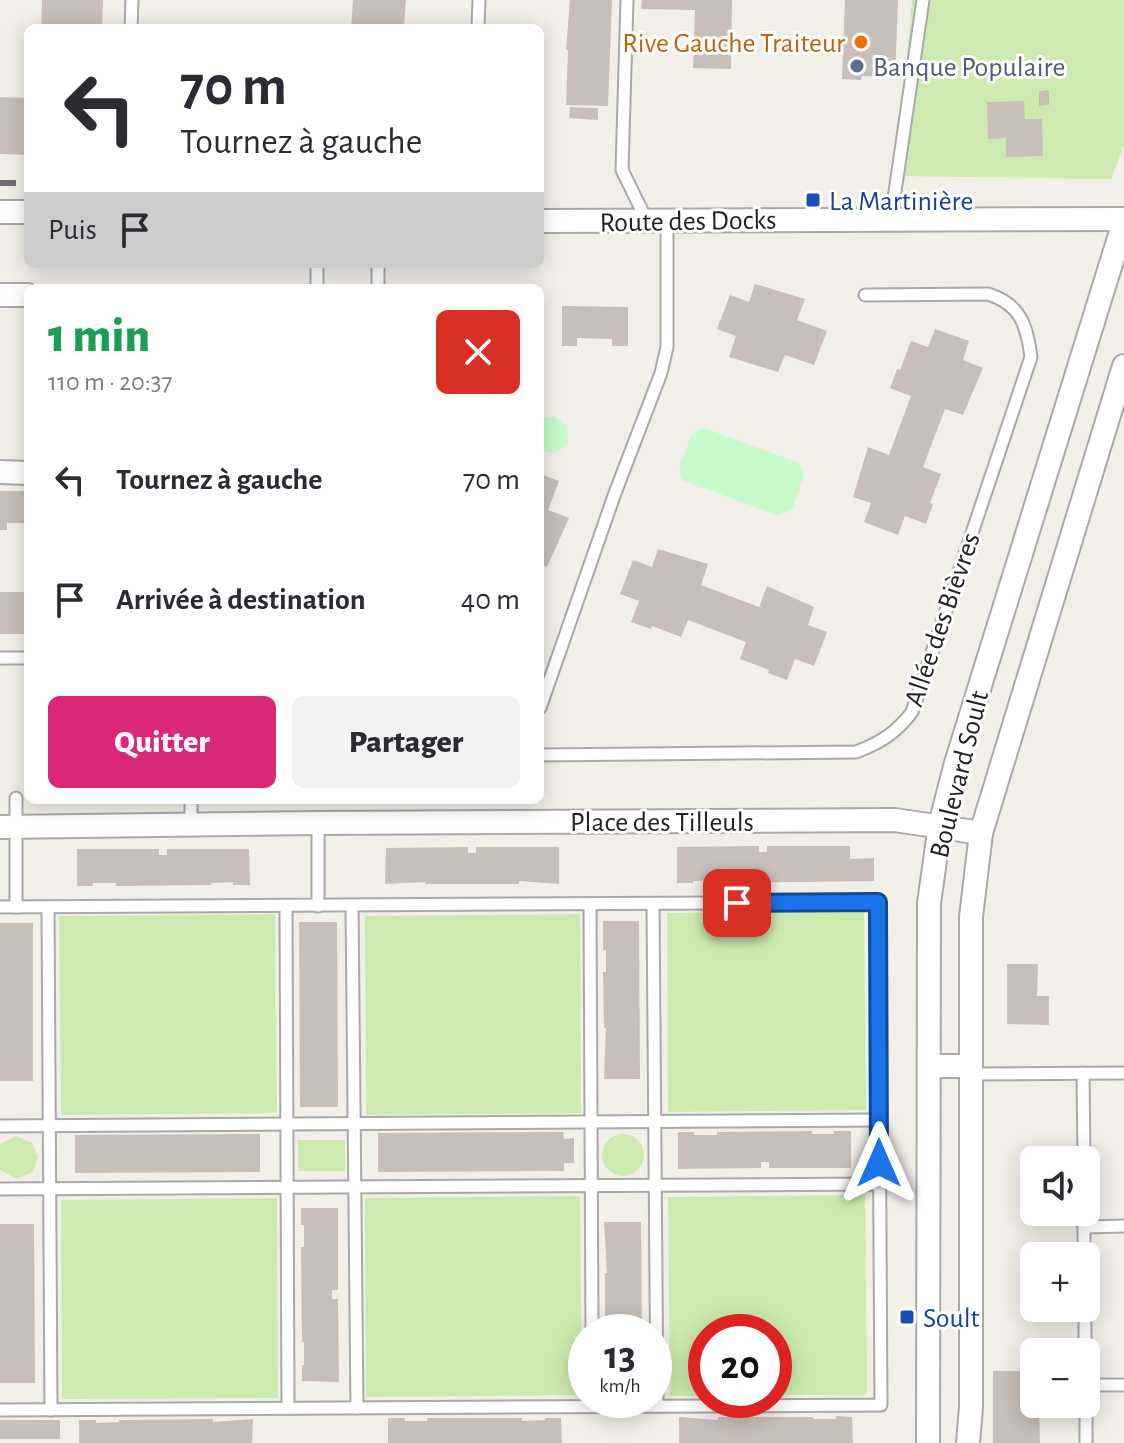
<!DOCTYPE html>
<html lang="fr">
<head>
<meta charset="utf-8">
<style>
  :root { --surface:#fff; --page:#f2f2f3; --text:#2b2b33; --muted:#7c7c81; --accent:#db2777 }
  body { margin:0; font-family:"Alegreya Sans",sans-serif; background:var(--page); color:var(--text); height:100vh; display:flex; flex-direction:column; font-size:30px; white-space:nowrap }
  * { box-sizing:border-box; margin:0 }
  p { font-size:26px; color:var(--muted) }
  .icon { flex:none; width:44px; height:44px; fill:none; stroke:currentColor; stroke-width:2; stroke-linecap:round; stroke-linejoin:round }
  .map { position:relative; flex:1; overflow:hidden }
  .panel { position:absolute; left:24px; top:284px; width:520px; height:520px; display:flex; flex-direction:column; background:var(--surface); border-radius:12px; box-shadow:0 4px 20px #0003 }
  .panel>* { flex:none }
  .guide { position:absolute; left:24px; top:24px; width:520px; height:244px; border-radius:12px; box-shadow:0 4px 20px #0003; background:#fff; color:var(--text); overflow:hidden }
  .fabs { position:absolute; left:1020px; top:1146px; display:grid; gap:16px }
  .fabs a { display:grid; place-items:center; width:80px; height:80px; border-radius:12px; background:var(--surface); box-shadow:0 4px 20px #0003; font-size:40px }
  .speed { position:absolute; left:568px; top:1314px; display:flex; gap:16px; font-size:40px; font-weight:700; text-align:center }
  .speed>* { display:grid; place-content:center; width:104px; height:104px; border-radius:50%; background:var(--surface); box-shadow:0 4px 20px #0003; line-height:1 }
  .speed small { font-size:20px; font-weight:400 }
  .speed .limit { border:12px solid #d22; background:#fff; color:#111 }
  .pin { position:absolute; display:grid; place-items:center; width:68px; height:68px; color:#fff; margin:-34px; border-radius:16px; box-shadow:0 4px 12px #0006 }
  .me { position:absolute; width:88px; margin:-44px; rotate:0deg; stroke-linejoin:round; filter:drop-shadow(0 0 6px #0008) }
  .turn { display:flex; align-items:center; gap:28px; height:168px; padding:0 24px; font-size:36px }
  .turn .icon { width:104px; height:104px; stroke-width:2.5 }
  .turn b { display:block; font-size:56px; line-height:68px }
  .then { display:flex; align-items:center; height:76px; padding:0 24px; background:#0003; gap:16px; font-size:30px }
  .round { display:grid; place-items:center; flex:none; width:84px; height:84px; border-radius:12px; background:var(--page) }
  .overview { display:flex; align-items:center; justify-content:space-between; height:136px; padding:0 24px }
  h1 { font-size:48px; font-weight:800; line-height:60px; color:#1e9e55 }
  .action { display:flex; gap:16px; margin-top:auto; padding:16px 24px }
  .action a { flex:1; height:92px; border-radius:12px; background:var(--accent); color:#fff; font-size:32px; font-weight:800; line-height:92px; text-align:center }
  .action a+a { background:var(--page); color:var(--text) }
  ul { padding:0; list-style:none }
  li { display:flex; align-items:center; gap:24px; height:120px; padding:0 24px }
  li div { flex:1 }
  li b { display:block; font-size:30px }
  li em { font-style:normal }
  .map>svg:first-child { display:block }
</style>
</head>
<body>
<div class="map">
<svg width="1124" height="1443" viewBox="0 0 1124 1443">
  <rect width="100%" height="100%" fill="#f2efe9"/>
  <g fill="#cdebb0">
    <path d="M912,0H1124V145L1111,179L897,176Z"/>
    <path d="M864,911L866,1110L668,1112L667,913Z"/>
    <path d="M275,914L277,1113L61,1115L59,916Z"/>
    <path d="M580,914L581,1113L366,1115L365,916Z"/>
    <circle cx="623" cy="1155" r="21"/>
    <path d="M16,1136L32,1143L38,1157L33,1172L17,1179L0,1170V1144Z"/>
    <rect x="298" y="1140" width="47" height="31"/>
    <path d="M865,1195L867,1395H774V1332H706V1396H670L668,1197Z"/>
    <path d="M580,1196L582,1395L366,1397L365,1198Z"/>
    <path d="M277,1198L278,1398L62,1399L61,1200Z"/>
  </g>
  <g fill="#c8facc">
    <path d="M546,417H555L567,426L568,441C562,452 550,457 540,448V421Z"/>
    <path d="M704,428L799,463L804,475L792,510L777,515L682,480L679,468L692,433Z"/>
  </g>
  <g fill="#c7bfb8">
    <path d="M42,0H103L102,28H41Z"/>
    <path d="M353,0H406L404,28H351Z"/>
    <path d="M570,0H612L608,106L566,105L568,50H566Z"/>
    <path d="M642,0H732L731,69L693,68L695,10L641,9Z"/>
    <path d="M845,0H898L895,77L862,76L861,80L842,79Z"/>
    <path d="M1049,90V105L1039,106V91Z"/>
    <path d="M0,97L28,98V155L0,154Z"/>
    <path d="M1024,101L1025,119H1042L1043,156L1006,157V138L988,139L987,102Z"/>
    <path d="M570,107L598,108V120L569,118Z"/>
    <path d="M755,284L805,299L797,320L827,331L814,365L785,355L778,372L729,357L736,336L717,329L730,295L749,302Z"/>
    <path d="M562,306L628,307V346H612V339L577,338V346H562Z"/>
    <path d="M935,329L969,341L963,360L983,368L963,415L945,409L923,467L941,474L930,503L933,504L926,524L905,516L898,535L864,522L871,503L853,497L868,447L889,455L911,396L890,388L897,369L900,370L911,341L928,347Z"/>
    <path d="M540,474L559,481L548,510L569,518L547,567L540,565Z"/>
    <path d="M0,491H28V523H7V530H0Z"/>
    <path d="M658,549L708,564L701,585L759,607L767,586L814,607L808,625L827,632L814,666L795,659L787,680L768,673L769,670L740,659L746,642L688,620L681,637L652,626L651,629L631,622L639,601L620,594L633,560L652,567Z"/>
    <rect x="0" y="592" width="28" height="42"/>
    <path d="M759,846V852H767V846H850V859L874,858V881L716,883V880L693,881V883H677V847Z"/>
    <path d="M468,847V853H476V847H559V884L519,881V884H425V882L385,884L386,848Z"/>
    <path d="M77,849H159V855H167V849H249L250,885H233V882L211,883V885L116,886V883H93V886H77Z"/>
    <path d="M603,921H639L640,1079H604L606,1028H604L603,972H606V950H603Z"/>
    <path d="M299,922H337L338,1107H300Z"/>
    <rect x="0" y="923" width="33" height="158"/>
    <path d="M1007,964H1038L1037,996H1049V1025L1007,1024Z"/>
    <path d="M812,1131V1134H834V1131H851V1168H769V1162H761V1168L678,1169V1132H694V1135H717V1132Z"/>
    <path d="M563,1132L564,1139L574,1138V1163H564V1171L378,1172V1133Z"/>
    <path d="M260,1134V1172L75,1173V1135Z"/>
    <path d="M301,1208H338V1290H332V1299H338L339,1382L302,1381V1365H304V1342H302L301,1247H304V1225H301Z"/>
    <path d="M604,1222H641L642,1332H607L605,1329V1273H607Z"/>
    <path d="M0,1224H34L35,1383H0Z"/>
    <path d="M993,1371H1034V1404H1039L1040,1443H993Z"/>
    <path d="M836,1416L852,1417L853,1443H679V1417L718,1420V1417H813V1419H836Z"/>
    <path d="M388,1418H405V1421H427V1418H522V1421L545,1420V1418H561L562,1443H388Z"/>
    <path d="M213,1419V1422L253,1419L252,1443H79V1420H96V1423L119,1422V1420Z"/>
    <rect x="0" y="1420" width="60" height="19"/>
  </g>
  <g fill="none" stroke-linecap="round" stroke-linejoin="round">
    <g stroke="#a9a9a9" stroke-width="15">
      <g id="service">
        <path d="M627,0L622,170L647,221"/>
        <path d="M131,28L132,0"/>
        <path d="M478,28L479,0"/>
        <path d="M891,219L923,0"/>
        <path d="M317,264V288"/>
        <path d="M378,288V264"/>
        <path d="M0,658H28"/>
        <path d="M540,708L615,493L661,373L667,347V221"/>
        <path d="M540,755L856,752C880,743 896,733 912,712L1031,357C1027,325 1020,304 988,294L865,295"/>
        <path d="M191,800V826"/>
        <path d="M590,904L592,1332"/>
        <path d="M653,904L657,1406"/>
        <path d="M286,906L288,1408"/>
        <path d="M318,906V823"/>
        <path d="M352,906L357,1408"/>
        <path d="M0,907L878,902L881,1405L0,1410"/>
        <path d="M16,907V798"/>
        <path d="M48,907L51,1410"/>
        <path d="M1083,1073L1084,1160"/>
        <path d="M971,1074L1124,1073"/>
        <path d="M0,1126L879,1120"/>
        <path d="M0,1189L879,1184"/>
        <path d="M1084,1212V1256"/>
        <path d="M1084,1227L1124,1226"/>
        <path d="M1085,1308V1352"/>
        <path d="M1086,1385H1124"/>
        <path d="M1086,1404V1443"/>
      </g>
    </g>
    <g stroke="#a9a9a9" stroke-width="26">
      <g id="minor">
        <path d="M0,212H28"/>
        <path d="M540,221L1124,219"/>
        <path d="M0,295H28"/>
        <path d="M0,472L28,473"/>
        <path d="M0,827L318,823L895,820L981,833"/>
        <path d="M929,1066H971"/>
        <path d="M928,1443L929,903L940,825L956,763L1124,222"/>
        <path d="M968,1443L971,1407V917L981,833L1124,366"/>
      </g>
    </g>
    <use href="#service" stroke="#fff" stroke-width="11"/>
    <use href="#minor" stroke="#fff" stroke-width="22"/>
    <path stroke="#707070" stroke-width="6" stroke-dasharray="16 16" stroke-linecap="butt" d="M0,183H28"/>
  </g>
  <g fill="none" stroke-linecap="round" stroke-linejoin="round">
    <g stroke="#114b97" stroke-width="20">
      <path id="route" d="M737,903L878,902L879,1163"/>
    </g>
    <use href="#route" stroke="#1a73e8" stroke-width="14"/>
  </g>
  <circle fill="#e8710a" stroke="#fff" stroke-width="3" cx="861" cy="42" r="8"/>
  <circle fill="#5c6f8a" stroke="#fff" stroke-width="3" cx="857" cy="66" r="8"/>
  <g fill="#1a4fb4" stroke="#fff" stroke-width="3">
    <rect x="805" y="192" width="16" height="16" rx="4"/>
    <rect x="899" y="1309" width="16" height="16" rx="4"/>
  </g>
  <g text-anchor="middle" stroke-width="6" stroke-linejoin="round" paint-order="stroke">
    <g font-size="28" fill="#c56008" stroke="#fff" text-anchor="end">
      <text x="845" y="52">Rive Gauche Traiteur</text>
    </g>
    <g font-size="28" fill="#4e5e75" stroke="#fff" text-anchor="start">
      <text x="873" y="76">Banque Populaire</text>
    </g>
    <g font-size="28" fill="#164399" stroke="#fff" text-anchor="start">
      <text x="829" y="210">La Martinière</text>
      <text x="923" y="1327">Soult</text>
    </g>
    <g font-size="28" fill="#222" stroke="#fff">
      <text transform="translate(688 220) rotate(-1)" y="10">Route des Docks</text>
      <text transform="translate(941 619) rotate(-71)" y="10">Allée des Bièvres</text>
      <text transform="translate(958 774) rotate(-76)" y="10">Boulevard Soult</text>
      <text x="662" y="831">Place des Tilleuls</text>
    </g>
  </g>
</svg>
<div class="fabs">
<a><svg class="icon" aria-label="sound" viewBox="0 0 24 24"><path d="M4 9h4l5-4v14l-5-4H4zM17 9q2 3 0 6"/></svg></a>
<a>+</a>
<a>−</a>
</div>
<div class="speed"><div>13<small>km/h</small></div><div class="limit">20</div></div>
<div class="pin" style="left:737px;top:903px;background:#d93025"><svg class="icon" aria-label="arrive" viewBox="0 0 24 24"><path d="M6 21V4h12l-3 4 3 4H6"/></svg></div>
<svg class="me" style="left:879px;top:1163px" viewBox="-20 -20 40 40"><path d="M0-17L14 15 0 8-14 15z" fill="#1a73e8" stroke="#fff" stroke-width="4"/></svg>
<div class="guide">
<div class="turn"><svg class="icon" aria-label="left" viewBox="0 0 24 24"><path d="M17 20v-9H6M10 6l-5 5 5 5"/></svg><div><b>70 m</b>Tournez à gauche</div></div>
<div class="then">Puis<svg class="icon" aria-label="arrive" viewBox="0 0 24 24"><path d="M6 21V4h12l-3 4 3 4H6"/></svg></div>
</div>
<section class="panel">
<div class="overview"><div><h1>1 min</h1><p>110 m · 20:37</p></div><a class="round" style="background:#d93025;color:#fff"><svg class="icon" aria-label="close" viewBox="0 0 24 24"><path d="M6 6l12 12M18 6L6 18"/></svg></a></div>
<ul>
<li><svg class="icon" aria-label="left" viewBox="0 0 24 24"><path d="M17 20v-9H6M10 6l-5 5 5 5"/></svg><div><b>Tournez à gauche</b></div><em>70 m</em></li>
<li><svg class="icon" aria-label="arrive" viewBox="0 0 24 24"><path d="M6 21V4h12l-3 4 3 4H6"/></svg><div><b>Arrivée à destination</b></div><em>40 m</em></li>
</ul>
<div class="action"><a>Quitter</a><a>Partager</a></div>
</section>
</div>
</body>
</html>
